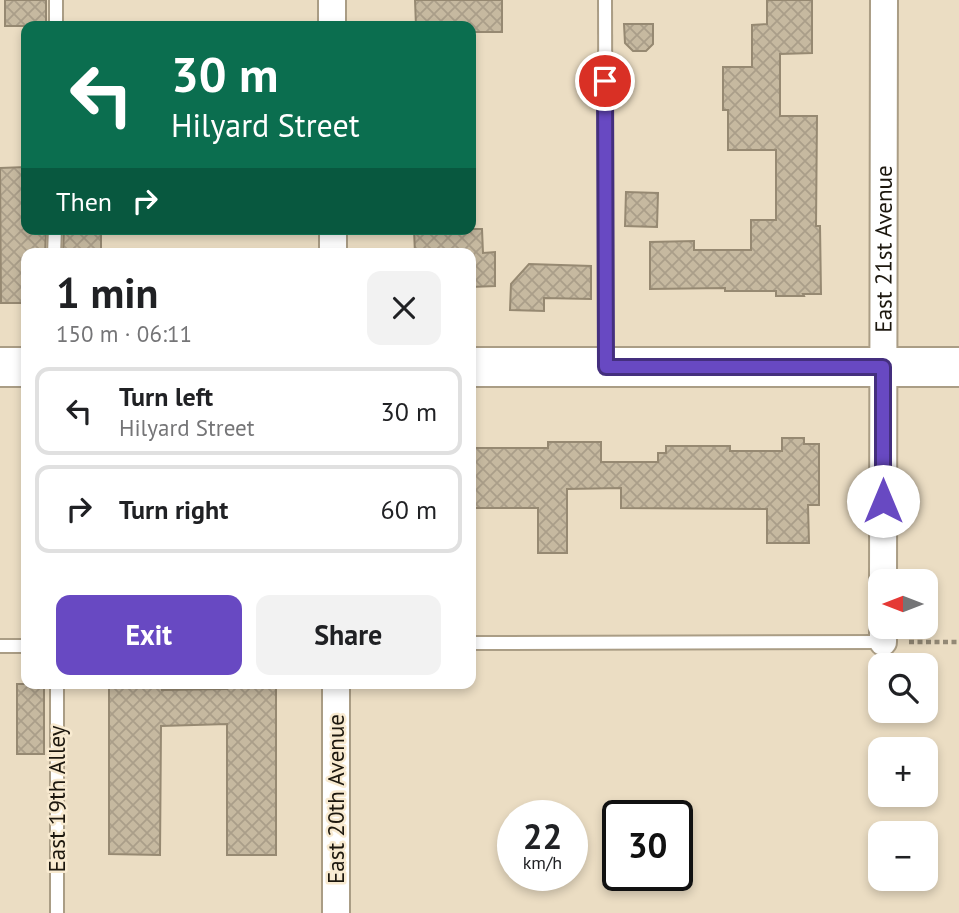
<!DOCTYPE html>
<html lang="en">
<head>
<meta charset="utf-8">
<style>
  :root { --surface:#fff; --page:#f2f2f2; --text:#202124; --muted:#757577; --line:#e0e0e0; --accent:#6849c2 }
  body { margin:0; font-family:"PT Sans",sans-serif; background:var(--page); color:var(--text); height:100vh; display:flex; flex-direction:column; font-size:26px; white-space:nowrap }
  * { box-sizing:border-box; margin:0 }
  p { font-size:23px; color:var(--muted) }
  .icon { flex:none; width:38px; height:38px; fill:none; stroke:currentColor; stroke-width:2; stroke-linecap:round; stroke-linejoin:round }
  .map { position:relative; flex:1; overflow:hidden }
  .panel { position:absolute; left:21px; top:248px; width:455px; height:441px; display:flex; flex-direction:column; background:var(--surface); border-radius:14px; box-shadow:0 4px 10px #0003 }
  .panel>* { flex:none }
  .top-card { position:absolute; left:21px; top:21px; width:455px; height:214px; border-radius:14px; box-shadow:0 4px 10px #0003; background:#0b6e4f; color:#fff; overflow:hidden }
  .needle { width:46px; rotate:270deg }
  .controls { position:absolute; left:868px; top:569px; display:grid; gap:14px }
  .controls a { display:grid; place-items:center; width:70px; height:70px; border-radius:14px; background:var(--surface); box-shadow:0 4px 10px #0003; font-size:35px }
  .speed { position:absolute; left:497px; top:800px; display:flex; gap:14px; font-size:35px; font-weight:700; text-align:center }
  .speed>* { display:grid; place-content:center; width:91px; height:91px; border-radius:50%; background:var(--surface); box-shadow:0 4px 10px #0003; line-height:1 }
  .speed small { font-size:18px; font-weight:400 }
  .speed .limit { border:4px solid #111; border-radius:10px; background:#fff; color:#111 }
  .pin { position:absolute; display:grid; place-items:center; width:60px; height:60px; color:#fff; margin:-30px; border:4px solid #fff; border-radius:50%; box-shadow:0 2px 7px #0007 }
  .me { position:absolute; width:77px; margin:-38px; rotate:0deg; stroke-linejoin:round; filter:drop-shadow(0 0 5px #0008) }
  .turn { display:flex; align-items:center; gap:24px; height:147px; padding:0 35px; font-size:32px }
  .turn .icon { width:91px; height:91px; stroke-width:2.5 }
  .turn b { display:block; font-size:49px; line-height:60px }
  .then { display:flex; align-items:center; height:66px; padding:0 35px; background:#0003; gap:14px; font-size:26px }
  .round { display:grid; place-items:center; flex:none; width:74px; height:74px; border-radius:14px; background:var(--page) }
  .head { display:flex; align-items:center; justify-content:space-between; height:119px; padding:0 35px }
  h1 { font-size:42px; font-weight:600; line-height:52px }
  .button { display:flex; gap:14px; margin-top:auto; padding:14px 35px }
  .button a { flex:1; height:80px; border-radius:14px; background:var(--accent); color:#fff; font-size:28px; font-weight:600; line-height:80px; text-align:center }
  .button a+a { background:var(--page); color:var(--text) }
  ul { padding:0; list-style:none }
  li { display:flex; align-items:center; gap:21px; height:88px; margin:0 14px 10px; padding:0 21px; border:4px solid var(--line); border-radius:14px }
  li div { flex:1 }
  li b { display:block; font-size:26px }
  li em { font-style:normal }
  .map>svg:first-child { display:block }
</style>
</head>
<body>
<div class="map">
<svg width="959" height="913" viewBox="0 0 959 913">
  <defs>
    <pattern id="building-cross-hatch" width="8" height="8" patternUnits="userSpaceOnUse" patternTransform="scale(1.75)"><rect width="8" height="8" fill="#c6b9a0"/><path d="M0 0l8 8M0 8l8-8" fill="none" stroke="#aa9e89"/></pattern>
  </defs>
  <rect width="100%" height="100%" fill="#ebddc3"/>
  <g fill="url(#building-cross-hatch)" stroke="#968972" stroke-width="2">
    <rect x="5" y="0" width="41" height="26"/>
    <path d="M415,0H502V32H471V26H416Z"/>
    <path d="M767,0H812V53L780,54V116H817L816,226H820L821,294H803L804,296H776V291H725V288L650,289V242L694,241V250H751V220H776V150H728V110H723V67H752V25L767,24Z"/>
    <path d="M624,24H653V44L646,51H633L625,43Z"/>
    <path d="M26,167V229H46L45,254H26V303H1L0,168Z"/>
    <path d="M626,192L658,193L657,227L625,226Z"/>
    <path d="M64,229H101V254H63Z"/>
    <path d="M414,229H482L483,253L495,252V286L471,287V254H415Z"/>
    <path d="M529,264L591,266V299L544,298V311L510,310L511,284Z"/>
    <path d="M782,438H804V444H819V505H808L809,543H767V509L621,508V488L567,489V553H538V508H471V478H474V448H548V442H601V462H658V453H666V446H730V451H782Z"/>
    <rect x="17" y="684" width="27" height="70"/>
    <path d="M109,684H162V690L227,689V684H276V855H227V724L161,726L160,855L109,854Z"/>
  </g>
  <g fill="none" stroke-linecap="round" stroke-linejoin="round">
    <g stroke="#aa9d85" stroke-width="16">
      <g id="lane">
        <path d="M56,0V26"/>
        <path d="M605,0L606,363"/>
        <path d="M54,254L55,229"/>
        <path d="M471,643L883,642"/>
        <path d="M0,646H26"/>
        <path d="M57,913V684"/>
      </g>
    </g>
    <g stroke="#aa9d85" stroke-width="30">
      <g id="street">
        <path d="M332,0V26"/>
        <path d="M333,229V254"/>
        <path id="s1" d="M883,581L884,0"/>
        <path d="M883,626V642"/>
        <path d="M336,913V684"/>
      </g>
    </g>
    <g stroke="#aa9d85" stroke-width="42">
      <g id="primary">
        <path d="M0,367H26"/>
        <path d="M471,367H959"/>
      </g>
    </g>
    <path stroke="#938976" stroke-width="4.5" stroke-dasharray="5 3.5" stroke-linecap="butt" d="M909,642H959"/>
    <use href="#lane" stroke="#fff" stroke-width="12"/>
    <use href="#street" stroke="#fff" stroke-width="26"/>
    <use href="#primary" stroke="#fff" stroke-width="38"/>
  </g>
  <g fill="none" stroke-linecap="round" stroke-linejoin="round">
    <g stroke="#442f7e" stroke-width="18">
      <path id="route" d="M605,81L606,367H883V501"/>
    </g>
    <use href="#route" stroke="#6849c2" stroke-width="12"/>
  </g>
  <g text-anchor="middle" stroke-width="5" stroke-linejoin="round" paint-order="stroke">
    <g font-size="23" fill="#1c170e" stroke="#f8ead0">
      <text dy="8" stroke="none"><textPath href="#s1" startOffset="332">East 21st Avenue</textPath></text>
      <text transform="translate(57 799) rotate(-90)" y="8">East 19th Alley</text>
      <text transform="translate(336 799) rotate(-90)" y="8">East 20th Avenue</text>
    </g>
  </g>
</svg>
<div class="controls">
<a><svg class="needle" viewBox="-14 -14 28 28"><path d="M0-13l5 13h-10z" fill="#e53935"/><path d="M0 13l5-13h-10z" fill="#757577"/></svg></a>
<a><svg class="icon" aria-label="search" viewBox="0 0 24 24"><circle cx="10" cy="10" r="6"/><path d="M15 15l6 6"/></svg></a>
<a>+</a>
<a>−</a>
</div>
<div class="speed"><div>22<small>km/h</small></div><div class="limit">30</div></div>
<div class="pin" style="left:605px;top:81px;background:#d93025"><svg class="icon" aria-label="arrive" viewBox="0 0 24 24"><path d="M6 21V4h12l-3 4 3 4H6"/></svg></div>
<svg class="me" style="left:883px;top:501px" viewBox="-20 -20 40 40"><circle r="19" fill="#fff"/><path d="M0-13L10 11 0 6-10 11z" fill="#6849c2"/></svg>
<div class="top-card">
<div class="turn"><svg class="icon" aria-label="left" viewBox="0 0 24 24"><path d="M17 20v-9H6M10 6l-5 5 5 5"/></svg><div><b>30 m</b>Hilyard Street</div></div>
<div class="then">Then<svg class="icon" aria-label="right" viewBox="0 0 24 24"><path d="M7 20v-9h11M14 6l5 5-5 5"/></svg></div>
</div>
<section class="panel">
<div class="head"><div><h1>1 min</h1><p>150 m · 06:11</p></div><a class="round"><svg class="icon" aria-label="close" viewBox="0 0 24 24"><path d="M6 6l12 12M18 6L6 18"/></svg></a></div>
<ul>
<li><svg class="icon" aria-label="left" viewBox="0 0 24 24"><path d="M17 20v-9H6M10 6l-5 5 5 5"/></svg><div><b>Turn left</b><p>Hilyard Street</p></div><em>30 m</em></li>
<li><svg class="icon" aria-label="right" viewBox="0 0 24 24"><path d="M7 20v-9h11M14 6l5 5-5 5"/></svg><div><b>Turn right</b></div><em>60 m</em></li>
</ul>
<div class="button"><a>Exit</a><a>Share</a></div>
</section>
</div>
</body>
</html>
